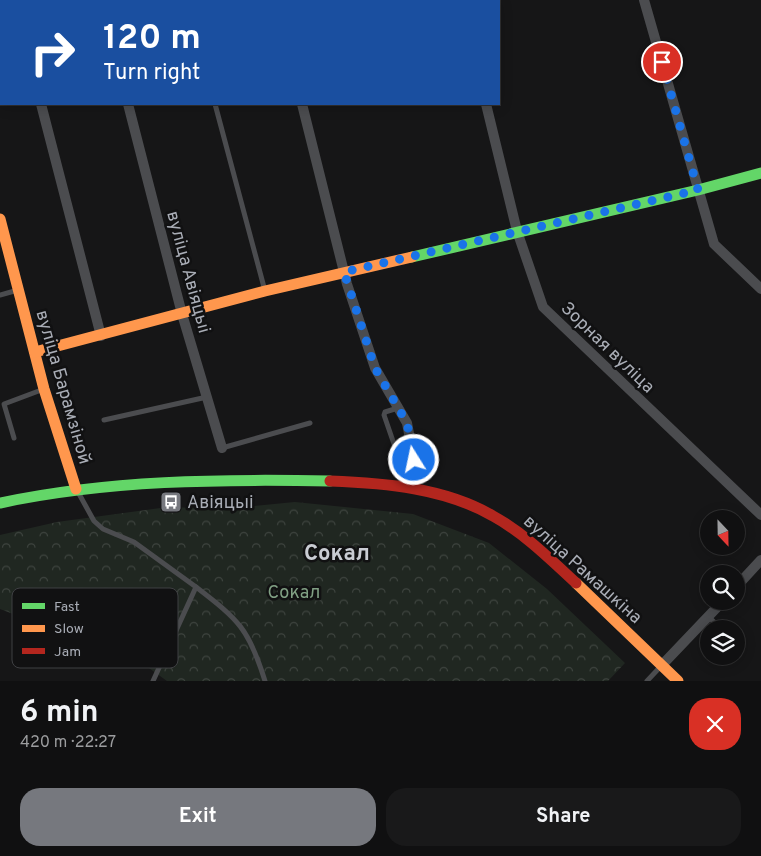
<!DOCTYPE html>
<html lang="en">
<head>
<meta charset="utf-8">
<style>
  :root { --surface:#101011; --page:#19191a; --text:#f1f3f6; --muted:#9c9d9f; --line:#303031; --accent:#76787e }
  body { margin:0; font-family:Overpass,sans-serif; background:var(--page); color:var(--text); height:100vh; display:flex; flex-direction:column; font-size:19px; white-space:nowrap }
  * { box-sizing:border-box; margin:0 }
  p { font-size:16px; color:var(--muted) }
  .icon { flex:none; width:28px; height:28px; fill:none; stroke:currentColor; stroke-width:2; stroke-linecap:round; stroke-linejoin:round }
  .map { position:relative; height:681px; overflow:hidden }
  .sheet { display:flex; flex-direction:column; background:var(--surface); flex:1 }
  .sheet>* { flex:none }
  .top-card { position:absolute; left:0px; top:0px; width:500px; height:105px; box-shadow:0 2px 12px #0003,0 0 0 1px var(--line); background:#1a4fa0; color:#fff; overflow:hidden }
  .needle { width:32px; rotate:158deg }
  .buttons { position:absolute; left:700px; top:510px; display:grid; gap:10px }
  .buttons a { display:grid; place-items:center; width:45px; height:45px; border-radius:50%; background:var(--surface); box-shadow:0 2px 12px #0003,0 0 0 1px var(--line); font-size:25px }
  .pin { position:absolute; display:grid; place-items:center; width:42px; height:42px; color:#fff; margin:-21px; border:2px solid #fff; border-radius:50%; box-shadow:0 1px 5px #0007 }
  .me { position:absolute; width:55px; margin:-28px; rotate:350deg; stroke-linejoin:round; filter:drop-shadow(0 0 4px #0008) }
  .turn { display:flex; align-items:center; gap:18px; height:105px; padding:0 20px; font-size:22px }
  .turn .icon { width:65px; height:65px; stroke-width:2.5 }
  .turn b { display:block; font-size:35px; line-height:42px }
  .round { display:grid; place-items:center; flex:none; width:52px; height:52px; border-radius:20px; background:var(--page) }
  .overview { display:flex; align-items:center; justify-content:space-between; height:85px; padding:0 20px }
  h1 { font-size:30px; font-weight:700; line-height:38px }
  .primary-button { display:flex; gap:10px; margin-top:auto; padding:10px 20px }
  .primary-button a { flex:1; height:58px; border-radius:20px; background:var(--accent); color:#fff; font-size:20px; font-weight:700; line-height:58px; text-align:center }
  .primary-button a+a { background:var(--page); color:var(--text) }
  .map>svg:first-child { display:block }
</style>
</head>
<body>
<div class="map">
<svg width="761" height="681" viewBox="0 0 761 681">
  <defs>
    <pattern id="park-crowns" width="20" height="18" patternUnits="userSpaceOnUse" patternTransform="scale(1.25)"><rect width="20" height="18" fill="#202721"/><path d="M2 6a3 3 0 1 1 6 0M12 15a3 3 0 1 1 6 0" fill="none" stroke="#3e443f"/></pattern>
  </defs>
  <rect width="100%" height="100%" fill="#161617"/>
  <path fill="url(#park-crowns)" d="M295,502L413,514L489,543L547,589L625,663L608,681H167L142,663L0,609V535L57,522L168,507L221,509Z"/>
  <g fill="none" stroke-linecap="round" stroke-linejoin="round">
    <g stroke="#4b4c4f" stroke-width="5">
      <path d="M187,0L188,1"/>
      <path d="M215,104L265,291"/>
      <path d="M0,295L18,290"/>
      <path d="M398,408L385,412L384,415L394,444L398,445L410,441"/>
      <path d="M104,420L207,397"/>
      <path d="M14,438L4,404L44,389"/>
      <path d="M222,448L310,423"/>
      <path d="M78,492L94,521L103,529L134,542L196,587L153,681"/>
      <path d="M196,587C239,620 249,629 265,681"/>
      <path d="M709,617L721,629"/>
      <path d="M647,681L662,665"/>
    </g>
    <g stroke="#4b4c4f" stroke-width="10">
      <path d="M276,0V1"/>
      <path d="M461,0L462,1"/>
      <path d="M644,0L714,244L761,289"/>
      <path d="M41,104L101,336"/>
      <path d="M128,104L182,314L222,448"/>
      <path d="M302,104L347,284L375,368L407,423L414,460L409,488"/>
      <path d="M486,104L517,231L543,307L761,515"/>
      <path d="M736,587L761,560"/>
      <path d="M663,664L723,601"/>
    </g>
    <g stroke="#63d668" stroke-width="11">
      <path d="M412,257L698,190L761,173"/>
      <path d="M0,503C108,480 220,479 330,481"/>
    </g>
    <g stroke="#ff974d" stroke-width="11">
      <path d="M0,35L1,34"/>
      <path d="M0,219L44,389L76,489"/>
      <path d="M35,352L265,291L412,257"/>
      <path d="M576,583L678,681"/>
    </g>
    <g stroke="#b3261e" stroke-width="11">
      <path d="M121,1L125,0"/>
      <path d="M330,481C385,483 445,488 493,516C524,533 550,559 576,583"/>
    </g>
  </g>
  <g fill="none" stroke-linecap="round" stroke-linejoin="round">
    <path stroke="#1a73e8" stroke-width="9" stroke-dasharray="0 16.2" d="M414,460L407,423L375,368L344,272L698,190L662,62"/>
  </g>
  <defs>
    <g id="bus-square" transform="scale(1.125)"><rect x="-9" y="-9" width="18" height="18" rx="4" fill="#76787e" stroke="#111112"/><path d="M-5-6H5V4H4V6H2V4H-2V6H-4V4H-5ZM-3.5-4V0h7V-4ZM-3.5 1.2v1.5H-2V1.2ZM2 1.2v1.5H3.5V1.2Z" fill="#fff"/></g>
  </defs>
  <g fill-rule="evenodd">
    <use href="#bus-square" x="171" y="502"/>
  </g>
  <g text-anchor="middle" stroke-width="5" stroke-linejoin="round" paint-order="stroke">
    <g font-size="18" fill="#a9adb6" stroke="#111112">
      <text transform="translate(189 272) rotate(75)" y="6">вуліца Авіяцыі</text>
      <text transform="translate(608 347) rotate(44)" y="6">Зорная вуліца</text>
      <text transform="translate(64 387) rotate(74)" y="6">вуліца Барамзіной</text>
      <text transform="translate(583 569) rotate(42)" y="6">вуліца Рамашкіна</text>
    </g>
    <g font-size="18" fill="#a9adb6" stroke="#111112" text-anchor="start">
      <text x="187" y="508">Авіяцыі</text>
    </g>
    <g font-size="18" fill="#81a084" stroke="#111112">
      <text x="294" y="598">Сокал</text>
    </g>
    <g font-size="22" font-weight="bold" fill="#c9ccd3" stroke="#111112">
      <text x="337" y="560">Сокал</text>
    </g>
  </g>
  <rect x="12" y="588" width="166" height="80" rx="8" fill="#111112" stroke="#3f4043" stroke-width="1"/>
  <rect x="22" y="603" width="23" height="6" fill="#63d668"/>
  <rect x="22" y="625" width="23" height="7" fill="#ff974d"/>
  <rect x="22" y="648" width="23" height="6" fill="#b3261e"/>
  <g font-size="14" fill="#a9adb6">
    <text x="54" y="611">Fast</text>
    <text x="54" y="633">Slow</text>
    <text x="54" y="656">Jam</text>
  </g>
</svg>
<div class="buttons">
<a><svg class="needle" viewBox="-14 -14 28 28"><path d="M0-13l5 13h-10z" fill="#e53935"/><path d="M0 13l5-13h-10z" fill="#9c9d9f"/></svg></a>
<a><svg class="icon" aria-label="search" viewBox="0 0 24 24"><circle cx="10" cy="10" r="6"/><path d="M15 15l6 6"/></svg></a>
<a><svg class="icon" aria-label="layers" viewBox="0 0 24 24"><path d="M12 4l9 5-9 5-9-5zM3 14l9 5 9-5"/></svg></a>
</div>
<div class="pin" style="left:662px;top:62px;background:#d93025"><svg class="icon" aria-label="arrive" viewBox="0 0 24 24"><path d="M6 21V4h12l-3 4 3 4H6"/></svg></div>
<svg class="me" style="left:414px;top:460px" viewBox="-20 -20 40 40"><circle r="17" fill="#1a73e8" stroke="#fff" stroke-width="3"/><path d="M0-11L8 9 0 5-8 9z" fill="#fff"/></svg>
<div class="top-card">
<div class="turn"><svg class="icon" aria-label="right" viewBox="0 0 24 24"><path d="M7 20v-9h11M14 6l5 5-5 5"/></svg><div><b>120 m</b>Turn right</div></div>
</div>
</div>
<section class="sheet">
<div class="overview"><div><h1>6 min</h1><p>420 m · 22:27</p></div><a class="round" style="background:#d93025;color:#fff"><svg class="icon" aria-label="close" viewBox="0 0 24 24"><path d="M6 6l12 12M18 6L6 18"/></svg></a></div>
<div class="primary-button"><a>Exit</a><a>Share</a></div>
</section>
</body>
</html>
